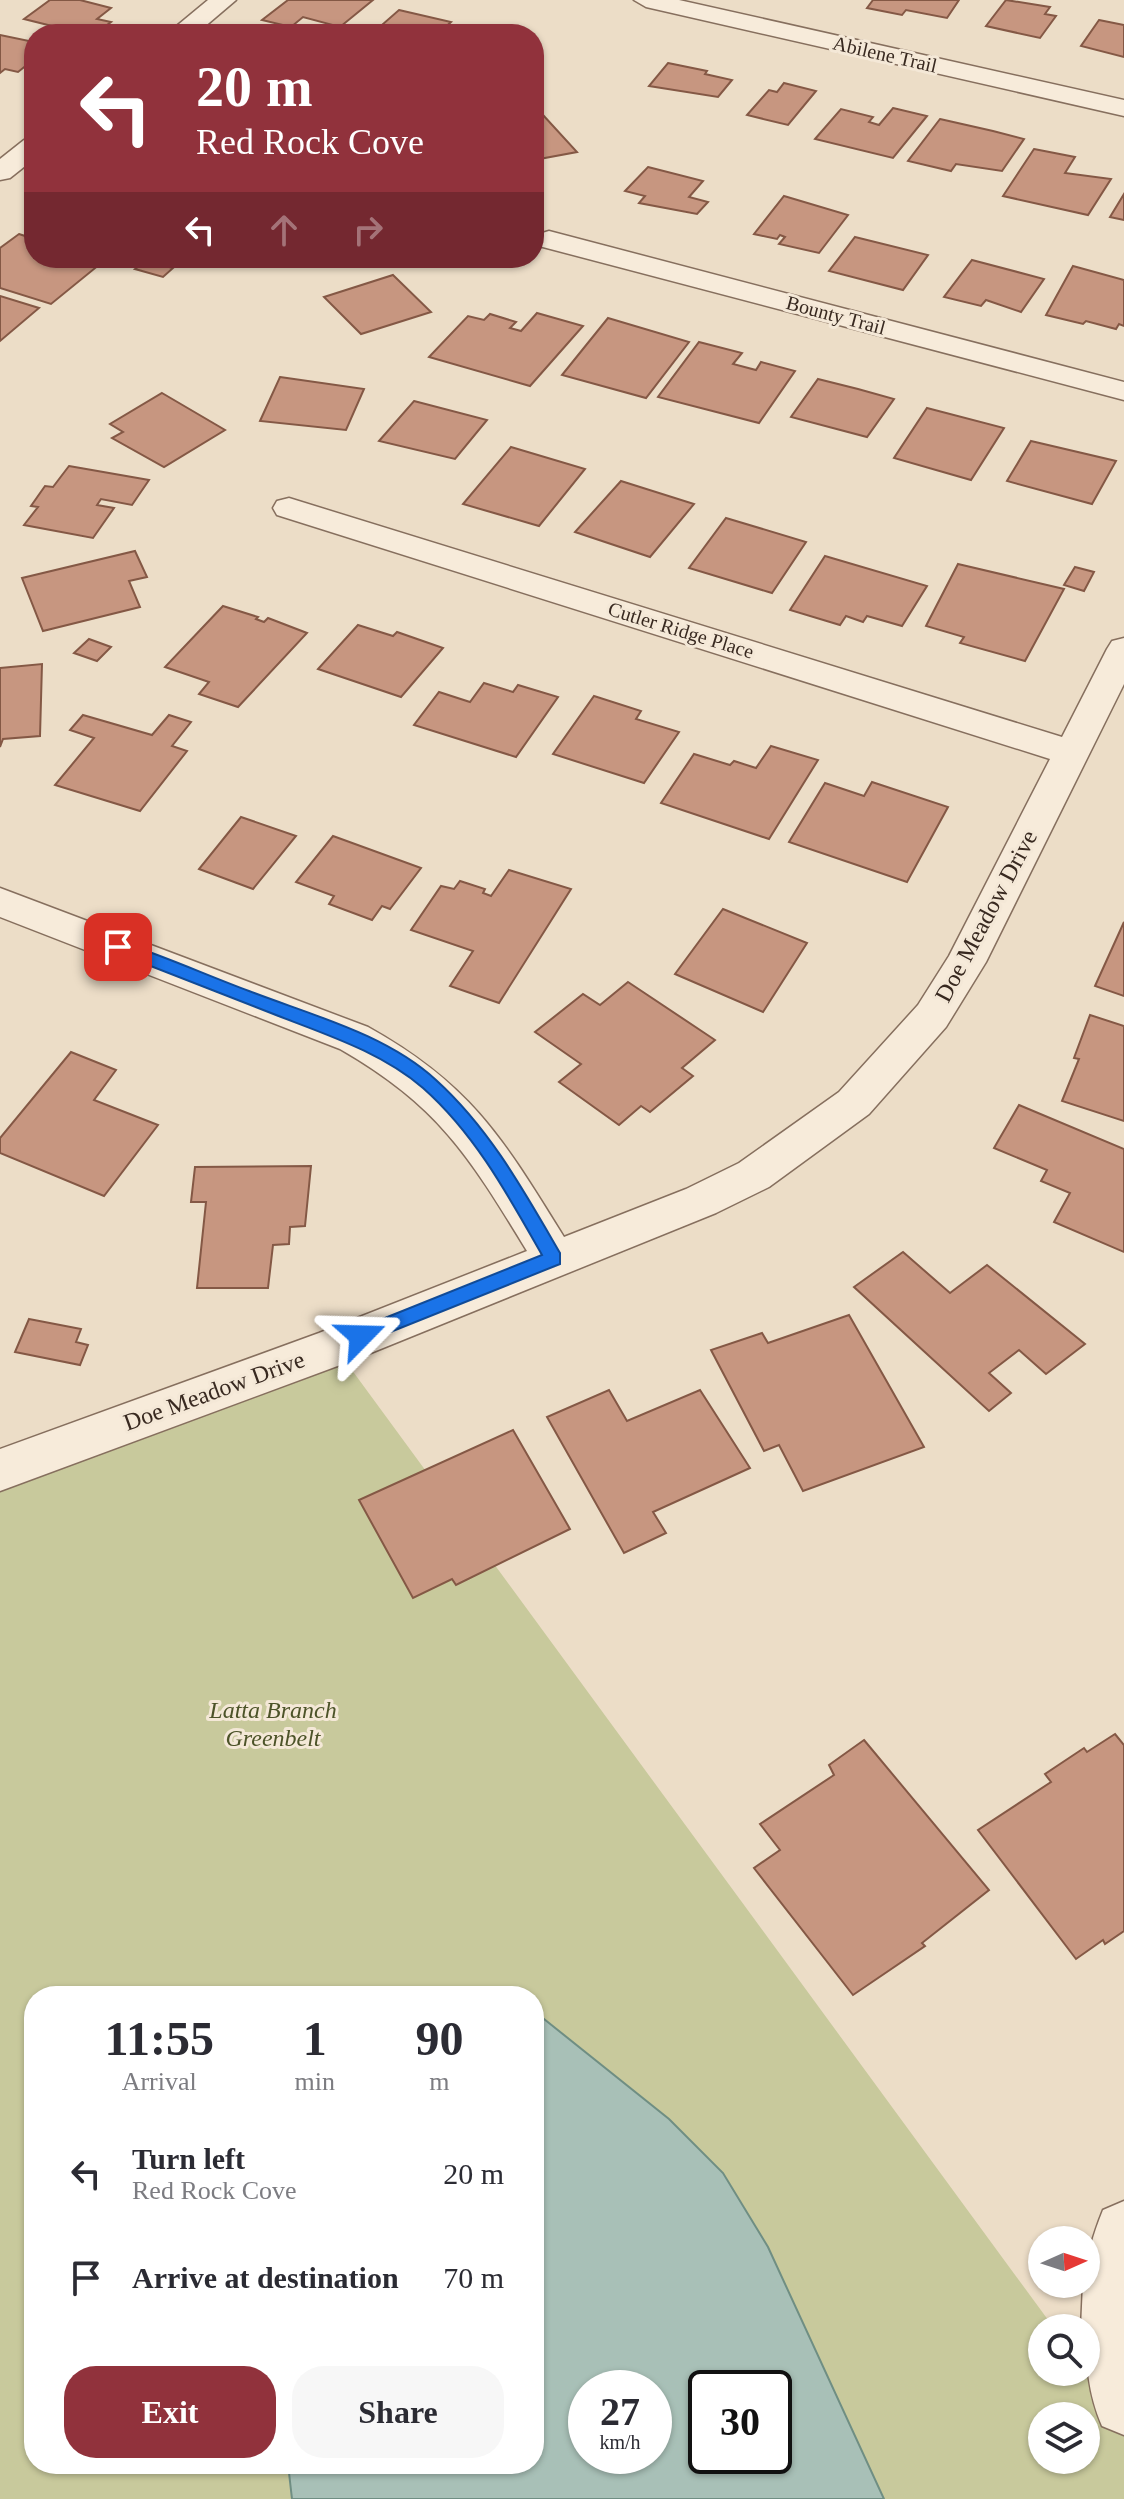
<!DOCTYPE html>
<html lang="en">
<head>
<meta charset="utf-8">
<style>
  :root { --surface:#fff; --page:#f7f7f7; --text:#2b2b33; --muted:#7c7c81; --accent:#91323c }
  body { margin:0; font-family:"Times New Roman",serif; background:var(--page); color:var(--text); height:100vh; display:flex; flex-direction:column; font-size:30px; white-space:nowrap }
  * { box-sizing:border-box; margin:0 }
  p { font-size:26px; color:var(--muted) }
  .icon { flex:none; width:44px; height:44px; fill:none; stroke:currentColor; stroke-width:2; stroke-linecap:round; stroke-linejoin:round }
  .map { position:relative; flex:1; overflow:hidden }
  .side { position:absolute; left:24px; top:1986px; width:520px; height:488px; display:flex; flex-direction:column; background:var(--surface); border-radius:32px; box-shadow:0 2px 6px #0004 }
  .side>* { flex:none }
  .guide { position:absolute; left:24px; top:24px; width:520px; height:244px; border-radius:32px; box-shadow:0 2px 6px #0004; background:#91323c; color:#fff; overflow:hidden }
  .needle { width:52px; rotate:87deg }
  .tools { position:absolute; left:1028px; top:2226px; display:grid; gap:16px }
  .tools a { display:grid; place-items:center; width:72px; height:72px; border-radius:50%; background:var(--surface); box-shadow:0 2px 6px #0004; font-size:40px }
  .speed { position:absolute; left:568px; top:2370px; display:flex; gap:16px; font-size:40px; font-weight:700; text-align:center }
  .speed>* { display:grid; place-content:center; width:104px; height:104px; border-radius:50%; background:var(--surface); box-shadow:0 2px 6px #0004; line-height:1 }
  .speed small { font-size:20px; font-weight:400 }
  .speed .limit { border:4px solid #111; border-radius:12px; background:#fff; color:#111 }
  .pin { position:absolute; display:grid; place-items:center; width:68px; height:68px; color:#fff; margin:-34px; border-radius:16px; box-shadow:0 4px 12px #0006 }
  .me { position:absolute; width:88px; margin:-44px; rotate:68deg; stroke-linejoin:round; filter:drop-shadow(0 0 6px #0008) }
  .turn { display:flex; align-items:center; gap:28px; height:168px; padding:0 40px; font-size:36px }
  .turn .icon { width:104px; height:104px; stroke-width:2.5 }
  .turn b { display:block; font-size:56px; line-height:68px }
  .lanes { display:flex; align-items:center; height:76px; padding:0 40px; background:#0003; justify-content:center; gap:40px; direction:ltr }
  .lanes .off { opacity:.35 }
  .eta { display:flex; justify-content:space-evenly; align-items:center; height:136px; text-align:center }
  .eta b { font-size:48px; font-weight:600; line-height:56px }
  .primary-button { display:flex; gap:16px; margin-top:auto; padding:16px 40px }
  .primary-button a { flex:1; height:92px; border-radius:32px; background:var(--accent); color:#fff; font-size:32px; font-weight:600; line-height:92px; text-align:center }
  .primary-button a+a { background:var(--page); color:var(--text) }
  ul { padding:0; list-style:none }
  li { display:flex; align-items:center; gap:24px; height:104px; padding:0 40px }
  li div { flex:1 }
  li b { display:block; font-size:30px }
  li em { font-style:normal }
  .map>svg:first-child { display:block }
</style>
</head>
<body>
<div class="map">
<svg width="1124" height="2499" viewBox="0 0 1124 2499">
  <rect width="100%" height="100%" fill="#ecddc7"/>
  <path fill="#c8c99c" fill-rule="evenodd" d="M335,1347L1054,2328H1042V2372L1086,2371L1124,2423V2499H0V1470ZM34,1996H534V2464H34ZM586,2388H654V2456H586ZM706,2388H774V2456H706ZM1042,2416H1086V2460H1042Z"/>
  <path fill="#a8c0b7" stroke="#6f8e83" stroke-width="2" fill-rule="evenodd" d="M534,2011L669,2119L723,2173L768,2247L884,2499H292L288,2464H534ZM586,2388H654V2456H586ZM706,2388H774V2456H706Z"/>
  <g fill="#c79680" stroke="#845845" stroke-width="2">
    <path d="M50,0H80L111,8L97,19L111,22L95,34H84L24,19Z"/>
    <path d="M288,0H373L340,27L303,17L291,27L262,20Z"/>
    <path d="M873,0H959L947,18L906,10L902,15L867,8Z"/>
    <path d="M1006,0L1050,7L1045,14L1056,16L1040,38L986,26Z"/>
    <path d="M399,10L451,22L438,34L375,31Z"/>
    <path d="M1099,20L1124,25V57L1081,46Z"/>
    <path d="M0,35L34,42V66L28,64L18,72L5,69L0,73Z"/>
    <path d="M668,63L707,71L705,74L732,80L718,97L649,86Z"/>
    <path d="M784,83L816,91L788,125L747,115L769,90L777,92Z"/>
    <path d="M893,108L927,116L893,158L815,139L841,109L873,117L869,122L879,125Z"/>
    <path d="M543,115L577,152L534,160V117Z"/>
    <path d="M940,119L993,131L1024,139L1002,171L956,164L951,171L908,161Z"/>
    <path d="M1034,149L1075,157L1065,173L1111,179L1088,215L1003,196Z"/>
    <path d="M648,167L703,181L689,197L708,202L697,214L639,203L645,196L625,191Z"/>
    <path d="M1124,194V220L1110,217Z"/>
    <path d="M784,196L848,215L819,253L779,244L785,237L780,235L777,239L754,234Z"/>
    <path d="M19,234L34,239V258L105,260L51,304L0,288V248Z"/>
    <path d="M855,237L928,255L903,290L829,271Z"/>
    <path d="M972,260L1044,279L1021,312L986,300L981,306L944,297Z"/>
    <path d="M146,261L173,268L163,277L135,269Z"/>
    <path d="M1073,266L1124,280V326L1119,324L1116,329L1086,321L1083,324L1046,315Z"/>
    <path d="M393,275L431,312L361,334L324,297Z"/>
    <path d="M0,296L39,308L0,341Z"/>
    <path d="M537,313L583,326L530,386L429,357L468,316L484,320L490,314L516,322L510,328L521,331Z"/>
    <path d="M608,318L689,342L646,398L562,375Z"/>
    <path d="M699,342L742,353L733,364L756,370L761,362L795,371L759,423L658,397Z"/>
    <path d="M280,377L364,389L346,430L260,421Z"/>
    <path d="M818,379L858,389L894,399L867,437L791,417Z"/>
    <path d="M162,393L225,430L164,467L112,438L123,432L110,424Z"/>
    <path d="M414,401L487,420L455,459L379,441Z"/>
    <path d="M927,408L1004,428L971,480L894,458Z"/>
    <path d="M1031,441L1116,461L1092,504L1007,481Z"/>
    <path d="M511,447L585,469L539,526L463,504Z"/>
    <path d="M69,466L149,480L132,505L101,499L97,505L114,508L93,538L24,525L38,507L31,506L45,486L53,487Z"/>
    <path d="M621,481L694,504L650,557L575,532Z"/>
    <path d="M726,518L806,542L772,593L689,568Z"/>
    <path d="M135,551L147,577L129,581L140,607L43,631L22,578Z"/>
    <path d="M825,556L927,586L902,626L867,616L863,622L846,616L840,625L790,610Z"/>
    <path d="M958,564L1064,589L1025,661L960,643L964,637L926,626Z"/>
    <path d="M1075,567L1094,572L1084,591L1064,585Z"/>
    <path d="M223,606L258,617L256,619L264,622L268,618L307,633L238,707L199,694L209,682L165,667Z"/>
    <path d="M358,625L393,636L397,632L443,648L401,697L318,669Z"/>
    <path d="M89,639L111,647L97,661L74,653Z"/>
    <path d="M42,664L40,736L3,739L0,747V668Z"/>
    <path d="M484,683L513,692L518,685L558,697L516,757L414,725L439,692L470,702Z"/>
    <path d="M594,696L641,711L636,719L679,732L644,783L553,754Z"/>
    <path d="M83,715L152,735L169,715L191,722L172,746L187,751L140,811L55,785L94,738L70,730Z"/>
    <path d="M771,746L818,760L769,839L661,803L694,754L730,765L734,761L756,768Z"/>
    <path d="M872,782L948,807L907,882L789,842L825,783L864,796Z"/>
    <path d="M241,817L296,836L253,889L199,869Z"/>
    <path d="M333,836L421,868L390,909L382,906L372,920L329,904L334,896L296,882Z"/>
    <path d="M509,870L571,889L499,1003L450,986L473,951L411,930L441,886L454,889L460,881L485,889L483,893L491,896Z"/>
    <path d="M723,909L807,943L763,1012L675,974Z"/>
    <path d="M1124,922V996L1095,986Z"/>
    <path d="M628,982L715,1040L682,1068L693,1076L650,1112L641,1106L619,1125L559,1082L581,1064L535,1032L583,994L600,1005Z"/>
    <path d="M1090,1015L1124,1026V1121L1062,1101L1079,1059L1074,1058Z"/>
    <path d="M71,1052L116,1070L94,1100L158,1125L104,1196L0,1153V1138Z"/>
    <path d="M1019,1105L1124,1149V1252L1054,1222L1070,1193L1041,1181L1047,1170L994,1148Z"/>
    <path d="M311,1166L305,1226L290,1227L289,1244L273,1245L268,1288H197L206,1202H191L195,1167Z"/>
    <path d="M903,1252L950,1293L987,1265L1085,1344L1046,1374L1019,1350L989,1373L1011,1393L989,1411L854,1287Z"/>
    <path d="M849,1315L924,1447L803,1491L779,1445L764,1451L711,1350L762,1333L768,1343Z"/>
    <path d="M29,1319L81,1329L76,1342L88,1345L80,1365L15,1352Z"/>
    <path d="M609,1390L627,1421L700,1390L750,1468L653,1512L666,1533L624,1553L547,1417Z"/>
    <path d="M513,1430L570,1529L456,1585L452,1579L413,1598L359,1500Z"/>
    <path d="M1115,1734L1124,1745V1931L1105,1944L1103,1940L1076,1959L978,1830L1051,1782L1045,1774L1084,1748L1087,1752Z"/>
    <path d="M864,1740L989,1890L922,1943L925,1946L853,1995L754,1868L780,1850L760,1824L834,1775L829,1765Z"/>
  </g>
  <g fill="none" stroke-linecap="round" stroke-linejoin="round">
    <g stroke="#866f5e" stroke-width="3">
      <g id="minor">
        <path d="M208,0H236L196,34H167Z"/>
        <path d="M634,0H679L1124,100V116L646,7Z"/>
        <path d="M34,138V159L10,178L0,180V159L24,140Z"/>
        <path d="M549,231L1124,382V400L539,246L535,240L539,234Z"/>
        <path d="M289,498L1062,737L1107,649L1112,641L1124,638V684L986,962L946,1027L869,1114L769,1187L716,1213L351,1361L0,1491V1449L319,1333L527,1251C469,1156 439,1106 340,1049L0,917V888L368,1027C472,1085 503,1139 564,1237L686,1189L739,1163L839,1092L918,1005L949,956L1050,759L277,515L273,508L277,501Z"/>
        <path d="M1124,2201V2435L1102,2426C1088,2393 1086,2364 1086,2328H1081L1083,2284H1086C1086,2257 1093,2235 1103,2210Z"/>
      </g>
    </g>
    <use href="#minor" fill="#f7ebda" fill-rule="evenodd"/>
  </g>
  <path fill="#1a73e8" stroke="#114b97" stroke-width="2" d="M118,941C162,955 206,975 249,991C311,1015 386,1034 436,1080C490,1129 524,1191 560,1253V1264L368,1341H355V1330L542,1255C508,1195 475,1134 423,1088C381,1052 327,1035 276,1015C222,994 167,973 112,951L110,947Z"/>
  <g text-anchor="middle" stroke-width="6" stroke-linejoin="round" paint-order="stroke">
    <g font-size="20" fill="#382920" stroke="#f4e8d7">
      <text transform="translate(885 54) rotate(13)" y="7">Abilene Trail</text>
      <text transform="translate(836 315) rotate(15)" y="7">Bounty Trail</text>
      <text transform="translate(681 630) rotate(17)" y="7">Cutler Ridge Place</text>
    </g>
    <g font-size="24" fill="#382920" stroke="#f4e8d7">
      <text transform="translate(986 916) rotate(-62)" y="8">Doe Meadow Drive</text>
      <text transform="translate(214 1391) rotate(-20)" y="8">Doe Meadow Drive</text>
    </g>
    <g font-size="24" font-style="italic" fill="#4c5328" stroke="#f4e8d7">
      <text x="273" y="1718">Latta Branch<tspan x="273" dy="28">Greenbelt</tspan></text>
    </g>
  </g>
</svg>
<div class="tools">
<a><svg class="needle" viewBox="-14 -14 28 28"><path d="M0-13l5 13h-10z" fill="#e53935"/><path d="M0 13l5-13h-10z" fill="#7c7c81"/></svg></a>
<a><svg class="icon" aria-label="search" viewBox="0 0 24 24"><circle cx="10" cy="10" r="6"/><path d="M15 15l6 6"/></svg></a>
<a><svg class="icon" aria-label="layers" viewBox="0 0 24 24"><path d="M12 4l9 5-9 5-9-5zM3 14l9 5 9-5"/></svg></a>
</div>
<div class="speed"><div>27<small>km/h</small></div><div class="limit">30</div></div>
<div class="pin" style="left:118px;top:947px;background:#d93025"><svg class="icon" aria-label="arrive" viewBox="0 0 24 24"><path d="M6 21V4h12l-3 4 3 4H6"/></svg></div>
<svg class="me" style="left:361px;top:1336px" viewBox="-20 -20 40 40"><path d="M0-17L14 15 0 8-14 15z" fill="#1a73e8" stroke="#fff" stroke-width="4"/></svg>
<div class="guide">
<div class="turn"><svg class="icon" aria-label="left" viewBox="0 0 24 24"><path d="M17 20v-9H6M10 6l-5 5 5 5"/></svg><div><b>20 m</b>Red Rock Cove</div></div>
<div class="lanes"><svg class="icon" aria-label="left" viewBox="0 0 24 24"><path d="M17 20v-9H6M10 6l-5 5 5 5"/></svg><svg class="icon off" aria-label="ahead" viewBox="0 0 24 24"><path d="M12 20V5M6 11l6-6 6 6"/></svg><svg class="icon off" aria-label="right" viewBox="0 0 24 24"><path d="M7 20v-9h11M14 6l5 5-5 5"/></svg></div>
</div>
<section class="side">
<div class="eta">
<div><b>11:55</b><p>Arrival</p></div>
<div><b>1</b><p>min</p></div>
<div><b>90</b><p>m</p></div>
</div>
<ul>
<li><svg class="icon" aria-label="left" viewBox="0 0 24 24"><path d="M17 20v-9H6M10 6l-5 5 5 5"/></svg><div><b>Turn left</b><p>Red Rock Cove</p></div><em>20 m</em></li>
<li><svg class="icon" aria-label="arrive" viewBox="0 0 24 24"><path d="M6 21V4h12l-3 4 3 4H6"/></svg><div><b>Arrive at destination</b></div><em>70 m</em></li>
</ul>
<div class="primary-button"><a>Exit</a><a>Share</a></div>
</section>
</div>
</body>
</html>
